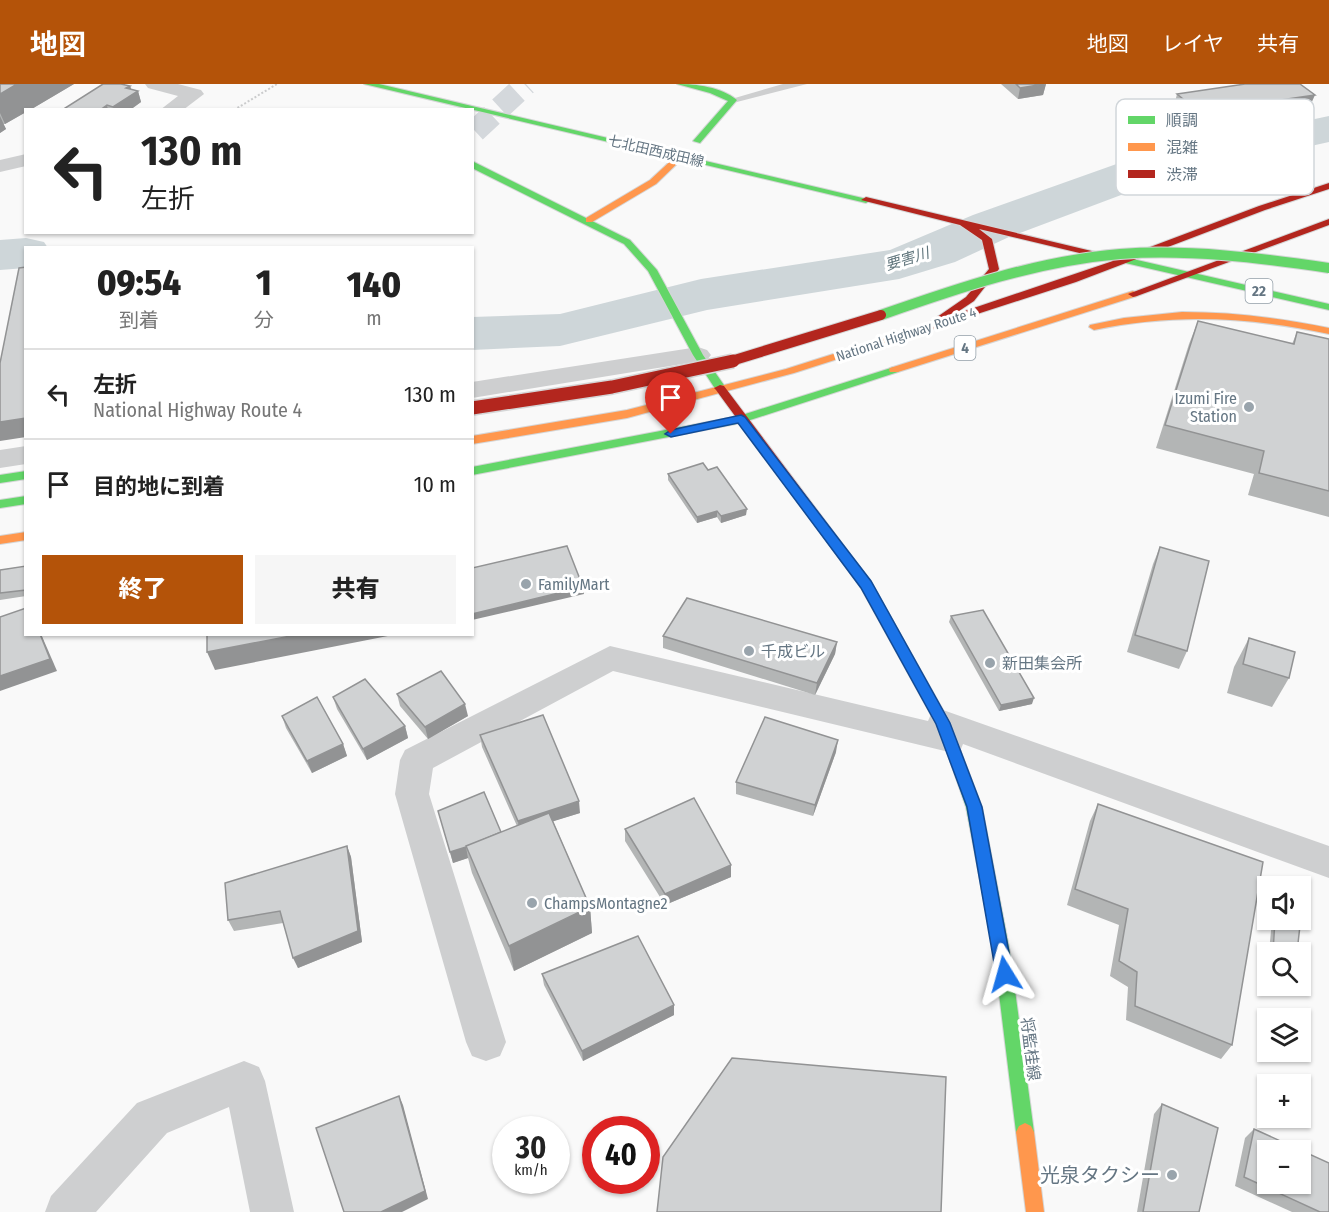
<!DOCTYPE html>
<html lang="ja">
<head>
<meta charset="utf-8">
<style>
  :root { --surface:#fff; --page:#f6f6f6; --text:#222; --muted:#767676; --line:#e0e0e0; --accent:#b45309 }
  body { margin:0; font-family:"Fira Sans Condensed","Noto Sans JP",sans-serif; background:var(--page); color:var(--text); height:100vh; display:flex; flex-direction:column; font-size:22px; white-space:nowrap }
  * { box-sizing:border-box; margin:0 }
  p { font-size:20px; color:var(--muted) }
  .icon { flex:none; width:33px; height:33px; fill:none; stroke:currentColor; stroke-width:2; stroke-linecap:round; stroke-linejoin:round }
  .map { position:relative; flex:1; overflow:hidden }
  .panel { position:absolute; left:24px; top:162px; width:450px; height:390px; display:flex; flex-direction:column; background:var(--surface); border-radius:0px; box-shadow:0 2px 4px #0004 }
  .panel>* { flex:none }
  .banner { position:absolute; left:24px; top:24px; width:450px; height:126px; border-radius:0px; box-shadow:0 2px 4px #0004; background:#fff; color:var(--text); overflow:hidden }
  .tools { position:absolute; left:1257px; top:792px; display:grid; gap:12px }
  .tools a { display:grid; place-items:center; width:54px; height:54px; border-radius:0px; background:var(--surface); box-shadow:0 2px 4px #0004; font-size:30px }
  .speed { position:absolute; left:492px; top:1032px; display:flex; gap:12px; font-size:30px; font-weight:700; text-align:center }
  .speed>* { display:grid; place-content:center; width:78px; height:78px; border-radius:50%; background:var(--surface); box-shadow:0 2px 4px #0004; line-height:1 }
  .speed small { font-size:15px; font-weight:400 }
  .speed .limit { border:9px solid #d22; background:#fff; color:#111 }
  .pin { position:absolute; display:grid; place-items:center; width:51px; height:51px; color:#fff; margin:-62px -26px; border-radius:50% 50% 50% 0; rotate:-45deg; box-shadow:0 0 6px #0007 }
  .pin .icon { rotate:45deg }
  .me { position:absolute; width:66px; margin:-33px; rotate:352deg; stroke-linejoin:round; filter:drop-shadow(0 0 4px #0008) }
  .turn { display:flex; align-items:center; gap:21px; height:126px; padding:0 18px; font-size:27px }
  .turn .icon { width:78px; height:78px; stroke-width:2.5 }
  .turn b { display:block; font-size:42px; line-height:51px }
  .eta { display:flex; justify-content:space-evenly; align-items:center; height:102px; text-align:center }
  .eta b { font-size:36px; font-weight:800; line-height:42px }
  .button { display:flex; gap:12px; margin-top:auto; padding:12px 18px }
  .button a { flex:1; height:69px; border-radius:0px; background:var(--accent); color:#fff; font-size:24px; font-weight:800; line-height:69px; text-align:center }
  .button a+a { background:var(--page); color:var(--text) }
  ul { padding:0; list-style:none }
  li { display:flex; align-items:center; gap:18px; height:90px; padding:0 18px; border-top:2px solid var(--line) }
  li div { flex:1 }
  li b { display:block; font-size:22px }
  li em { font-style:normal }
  header { display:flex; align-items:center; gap:36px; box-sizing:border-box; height:84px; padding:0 30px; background:var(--accent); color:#fff }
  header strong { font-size:28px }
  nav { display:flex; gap:33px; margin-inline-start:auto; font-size:21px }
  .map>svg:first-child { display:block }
</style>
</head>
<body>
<header>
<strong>地図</strong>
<nav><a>地図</a><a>レイヤ</a><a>共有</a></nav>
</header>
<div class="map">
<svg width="1329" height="1128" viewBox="0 0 1329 1128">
  <rect width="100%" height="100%" fill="#f9f9f9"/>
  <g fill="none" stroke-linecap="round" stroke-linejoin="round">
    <g fill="#ced6d9" fill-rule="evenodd">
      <path d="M1329,32V58L1169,93L1009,153L955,178L899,195L707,226L560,262L472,266V233L560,230L701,195L890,166L973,131L1139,72Z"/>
      <path d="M26,154L44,158L48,164H26V184L0,186V156Z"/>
    </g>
    <path stroke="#d4d8dc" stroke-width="23" stroke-dasharray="23 11" stroke-linecap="butt" d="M475,47L526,0"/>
    <g stroke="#d5d6d7" stroke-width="2">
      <g id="fast">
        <path d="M364,0H379L871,116L866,119Z"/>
        <path d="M677,0C697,0 721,3 737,16L700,59L693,57L728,17L710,9Z"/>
        <path d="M472,77L630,156L657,186L703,271L726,304L724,306H716L693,271L648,187L624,160L472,84Z"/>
        <path d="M1124,173L1329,220V226L1121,178V174Z"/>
        <path d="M894,283L899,286L898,288L741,339L472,391V383L739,332Z"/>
        <path d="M26,387V395L0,399V391Z"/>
        <path d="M26,412V420L0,424V416Z"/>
        <path d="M954,662L959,664L961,668L982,723L1010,869L1034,1048L1031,1054L1025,1057L1019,1054L1016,1048L994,869L966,723L947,668L949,664Z"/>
      </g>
    </g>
    <g stroke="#d5d6d7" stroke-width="2">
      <g id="slow">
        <path d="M677,71L684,73L656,100L592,138H586V134L650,96Z"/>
        <path d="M1133,207L1138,210L1137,212L898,288H890L889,286L890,284Z"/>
        <path d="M1182,228C1232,228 1280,234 1329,244V250C1248,233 1176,229 1094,246L1089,243L1090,241L1124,234Z"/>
        <path d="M934,238L938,239V243L794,289L627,334L472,360V352L627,326L786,285Z"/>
        <path d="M26,448V456L0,460V452Z"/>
        <path d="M1025,1039L1031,1042L1034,1048L1044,1128H1026L1016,1048L1019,1042Z"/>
      </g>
    </g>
    <g stroke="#d5d6d7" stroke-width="2">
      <g id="jam">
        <path d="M1329,99V105L1265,126L1076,198L931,245L927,244V240L966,213L989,185L982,156L960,141L861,116L866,113L1121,174L1259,122ZM979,145L1113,177L953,231L974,217L999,185L992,155Z"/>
        <path d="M1329,135V141L1137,212L1133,213L1128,210Z"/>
        <path d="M720,301L724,302L871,498L948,635L961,668L959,672L954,674L949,672L936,640L861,504L716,306L714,304Z"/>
      </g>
    </g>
    <path stroke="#cbcccd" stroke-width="2" stroke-dasharray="2 2" stroke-linecap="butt" d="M234,26L277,0"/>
    <path fill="#cecfd0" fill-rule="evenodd" d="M783,0H807L733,19L728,16Z"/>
    <g fill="#cecfd0" fill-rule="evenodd">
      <path d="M145,0H178L201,6L204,10L183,26H160L178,12L148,4Z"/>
      <path d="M26,70V82L0,88V76Z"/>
      <path d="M698,263L707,266L711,271L707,276L472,314V298Z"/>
      <path d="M26,362V380L0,384V366Z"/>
      <path d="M610,562L928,637L931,630L943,626L1329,762V794L963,660L961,665L949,668L613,587L433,684L429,710L506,958L500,972L486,977L472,972L466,958L395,710L400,676L405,666Z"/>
      <path d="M244,977L259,983L265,997L294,1128H250L229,1023L167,1049L96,1128H45L51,1112L137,1019Z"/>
    </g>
    <use href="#fast" fill="#63d668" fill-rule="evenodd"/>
    <use href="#slow" fill="#ff974d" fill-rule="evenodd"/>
    <use href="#jam" fill="#b3261e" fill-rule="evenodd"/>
    <g stroke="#d5d6d7" stroke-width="12" stroke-linecap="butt">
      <path id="fast-bridge" d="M881,231C958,204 1037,177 1120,170C1190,165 1260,174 1329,184"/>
    </g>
    <g stroke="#d5d6d7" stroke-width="12" stroke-linecap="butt">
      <path id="jam-bridge-far1" d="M728,278L881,231"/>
    </g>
    <g stroke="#d5d6d7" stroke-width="16" stroke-linecap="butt">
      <path id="jam-bridge" d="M472,324L612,303L733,277"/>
    </g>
    <use href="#fast-bridge" stroke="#63d668" stroke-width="10"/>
    <use href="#jam-bridge-far1" stroke="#b3261e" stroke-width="10"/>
    <use href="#jam-bridge" stroke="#b3261e" stroke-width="13"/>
  </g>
  <g fill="#b3b5b5">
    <path d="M0,0H74L30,26H26V28L5,40H3L6,45L0,49Z"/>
    <path d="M1001,0H1046L1043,11L1018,15Z"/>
    <path d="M130,2L131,5L138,7L141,18L130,26H62Z"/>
    <path d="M1177,10L1310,22L1196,40L1174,22Z"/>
    <path d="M1198,237L1292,260L1297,248L1329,255V433L1248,411L1254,390L1156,364L1189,260Z"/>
    <path d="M708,386L746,431L721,439L717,433L697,439L668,396V390Z"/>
    <path d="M1160,463L1187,567L1179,585L1127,568L1153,480Z"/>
    <path d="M26,482V512L0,516V486Z"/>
    <path d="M951,532L1032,620L999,627L949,538Z"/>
    <path d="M663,552L837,558L835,570L815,611L663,564Z"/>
    <path d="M1249,554L1289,594L1272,623L1227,609L1234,583Z"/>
    <path d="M397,610L468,632L428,655L400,622Z"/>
    <path d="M333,613L405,642L408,654L367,676L337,625Z"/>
    <path d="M282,632L343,660L347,672L312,689L286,644Z"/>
    <path d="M480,651L580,729L553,737L590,823L592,849L514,887L472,789L468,774L453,779L438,727L501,748L517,742L482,663Z"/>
    <path d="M836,668L813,732L736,710V698Z"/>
    <path d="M1098,720L1232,961L1221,975L1126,936L1128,903L1110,892L1119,841L1067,821L1090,737Z"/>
    <path d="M625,745L731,781V793L665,821L625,757Z"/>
    <path d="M347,762L351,773L362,858L298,884L283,839L234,847L228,836Z"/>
    <path d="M1272,836H1300L1297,868H1269Z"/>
    <path d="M542,890L674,931L583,977L544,901Z"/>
    <path d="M1162,1020L1199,1128H1137L1154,1030Z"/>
    <path d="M1254,1045L1329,1128H1292L1235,1102L1245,1054Z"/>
  </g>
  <g fill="#929394">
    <path d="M0,0H74L30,26H26V28L5,40L0,29Z"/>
    <path d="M1046,0L1043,11L1018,15L1020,4Z"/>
    <path d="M130,2L133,10L138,7L141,18L130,26H114L113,23L126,4Z"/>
    <path d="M1315,11L1310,22L1196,40L1199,28Z"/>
    <path d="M107,21L108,26H100Z"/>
    <path d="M0,32L6,45L0,49Z"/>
    <path d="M26,334V353L0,357V338Z"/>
    <path d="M747,425L746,431L721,439V432Z"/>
    <path d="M717,427V433L697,439V433Z"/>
    <path d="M583,503L584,510L472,536V530Z"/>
    <path d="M40,550H41L57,587L0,607V592Z"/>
    <path d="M301,550H398L215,586L207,568Z"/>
    <path d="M837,558L835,570L815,611L817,599Z"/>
    <path d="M1034,614L1032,620L999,627L1001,621Z"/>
    <path d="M465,620L468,632L428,655L425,643Z"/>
    <path d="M405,642L408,654L367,676L363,665Z"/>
    <path d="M838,656L836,668L813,732L815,721Z"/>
    <path d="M343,660L347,672L312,689L307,677Z"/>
    <path d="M579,717L580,729L519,748L518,737Z"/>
    <path d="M347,762L351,773L362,858L298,884L293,874Z"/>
    <path d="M466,763L468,774L453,779L450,768Z"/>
    <path d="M731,781V793L665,821V810Z"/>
    <path d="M590,823L592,849L514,887L509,862Z"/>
    <path d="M674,921V931L583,977L582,967Z"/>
    <path d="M399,1012L403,1021L428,1115L402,1128H381Z"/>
  </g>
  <g fill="#d0d2d3" stroke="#929394" stroke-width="1.5" fill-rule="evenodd">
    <path d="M0,0H17L0,10Z"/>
    <path d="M103,0H121L130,2L126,4L138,7L113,23L107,21L100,26H62Z"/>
    <path d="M1016,0H1044L1020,4Z"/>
    <path d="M1245,0H1300L1315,11L1199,28L1177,10Z"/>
    <path d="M26,183V334L0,338V279L19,184Z"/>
    <path d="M1198,237L1294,260L1297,248L1329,255V407L1259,389L1264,367L1165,341Z"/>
    <path d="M703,379L708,386L717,383L747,425L721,432L717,427L697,433L668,390Z"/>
    <path d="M567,462L583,503L472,530V484Z"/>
    <path d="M1160,463L1209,477L1187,567L1135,551Z"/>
    <path d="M26,482V506L0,509V486Z"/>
    <path d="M687,514L837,558L817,599L663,552Z"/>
    <path d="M26,524V550H40L50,575L0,592V533Z"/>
    <path d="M983,526L1034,614L1001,621L951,532Z"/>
    <path d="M207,550H301L207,568Z"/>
    <path d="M1249,554L1295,568L1289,594L1243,580Z"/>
    <path d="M441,587L465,620L425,643L397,610Z"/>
    <path d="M365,595L405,642L363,665L333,613Z"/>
    <path d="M317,613L343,660L307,677L282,632Z"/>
    <path d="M543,631L579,717L518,737L480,651Z"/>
    <path d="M765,633L838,656L815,721L736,698Z"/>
    <path d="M484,708L501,748L466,763L450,768L438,727Z"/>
    <path d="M694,714L731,781L665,810L625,745Z"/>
    <path d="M1098,720L1263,778L1232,961L1135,922L1137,888L1119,877L1128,825L1075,805Z"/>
    <path d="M549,729L590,823L509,862L466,762Z"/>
    <path d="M347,762L358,847L293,874L280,827L228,836L225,799Z"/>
    <path d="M1300,824H1302L1297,868H1273L1275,836H1300Z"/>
    <path d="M638,852L674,921L582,967L542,890Z"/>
    <path d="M732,974L946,993L941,1128H657L663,1073Z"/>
    <path d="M399,1012L425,1107L381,1128H344L316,1044Z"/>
    <path d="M1162,1020L1218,1044L1199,1128H1143Z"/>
    <path d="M1254,1045L1329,1079V1128H1320L1244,1093ZM1268,1066H1300V1100H1268Z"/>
  </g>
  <path fill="#1a73e8" stroke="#114b97" stroke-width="1.5" d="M741,331L745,333L871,497L950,639L982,723L1013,890L1011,896L1005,898L999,896L996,890L967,723L936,640L861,504L738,339L671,353L665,350L671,346Z"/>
  <g fill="#99a4ac" stroke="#fff" stroke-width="2">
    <circle cx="1249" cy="323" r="6"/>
    <circle cx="526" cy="500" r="6"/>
    <circle cx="749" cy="567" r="6"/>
    <circle cx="990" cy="579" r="6"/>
    <circle cx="532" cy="819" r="6"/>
    <circle cx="1172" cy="1091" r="6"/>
  </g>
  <g text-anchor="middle" stroke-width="6" stroke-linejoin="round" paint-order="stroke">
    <g font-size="14" fill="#657683" stroke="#fff">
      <text transform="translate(656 67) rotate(13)" y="5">七北田西成田線</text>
      <text transform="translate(906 250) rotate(-18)" y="5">National Highway Route 4</text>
    </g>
    <g font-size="15" font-style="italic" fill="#60757c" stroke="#fff">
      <text transform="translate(907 175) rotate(-17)" y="5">要害川</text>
    </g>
    <g fill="#fff" stroke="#939fa8" stroke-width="1.5">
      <rect x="1245.5" y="195" width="27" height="24" rx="4.5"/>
      <rect x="954.5" y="252" width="21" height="24" rx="4.5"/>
    </g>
    <g font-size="15" font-weight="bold" fill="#657683">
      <text x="1259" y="212">22</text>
      <text x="965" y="269">4</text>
    </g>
    <g font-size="16" fill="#657683" stroke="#fff" text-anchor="start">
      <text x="1237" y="320" text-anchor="end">Izumi Fire<tspan x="1237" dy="18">Station</tspan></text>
      <text x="538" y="506">FamilyMart</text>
      <text x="761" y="573">千成ビル</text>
      <text x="1002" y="585">新田集会所</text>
      <text x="544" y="825">ChampsMontagne2</text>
    </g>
    <g font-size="16" fill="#657683" stroke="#fff">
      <text transform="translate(1031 965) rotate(83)" y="6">将監桂線</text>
    </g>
    <g font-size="20" fill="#657683" stroke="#fff" text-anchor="end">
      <text x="1160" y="1098">光泉タクシー</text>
    </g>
  </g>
  <rect x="1116" y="15" width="198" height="96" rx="9" fill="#fff" stroke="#d1d6da" stroke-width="1.5"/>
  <rect x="1128" y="32" width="27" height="8" fill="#63d668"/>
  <rect x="1128" y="59" width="27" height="8" fill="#ff974d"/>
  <rect x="1128" y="86" width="27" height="8" fill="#b3261e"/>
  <g font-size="16" fill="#657683">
    <text x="1166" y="42">順調</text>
    <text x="1166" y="69">混雑</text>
    <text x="1166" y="96">渋滞</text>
  </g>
</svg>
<div class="tools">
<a><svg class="icon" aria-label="sound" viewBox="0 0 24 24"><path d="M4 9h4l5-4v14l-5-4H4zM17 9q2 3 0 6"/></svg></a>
<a><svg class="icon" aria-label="search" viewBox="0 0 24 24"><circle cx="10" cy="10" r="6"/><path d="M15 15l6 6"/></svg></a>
<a><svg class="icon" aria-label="layers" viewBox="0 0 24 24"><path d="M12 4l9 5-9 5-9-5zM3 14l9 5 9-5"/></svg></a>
<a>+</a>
<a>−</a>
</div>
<div class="speed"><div>30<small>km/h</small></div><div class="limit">40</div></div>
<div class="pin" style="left:671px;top:350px;background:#d93025"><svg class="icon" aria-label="arrive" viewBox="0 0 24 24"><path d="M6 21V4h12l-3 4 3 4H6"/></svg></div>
<svg class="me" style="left:1005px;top:890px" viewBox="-20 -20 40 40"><path d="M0-17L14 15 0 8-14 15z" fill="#1a73e8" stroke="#fff" stroke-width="4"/></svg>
<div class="banner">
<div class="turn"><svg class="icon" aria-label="left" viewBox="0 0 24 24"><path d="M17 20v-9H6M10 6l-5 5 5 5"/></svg><div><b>130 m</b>左折</div></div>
</div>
<section class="panel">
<div class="eta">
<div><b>09:54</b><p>到着</p></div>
<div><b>1</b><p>分</p></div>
<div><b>140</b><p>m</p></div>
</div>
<ul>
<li><svg class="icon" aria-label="left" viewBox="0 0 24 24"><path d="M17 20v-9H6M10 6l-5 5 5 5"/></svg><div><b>左折</b><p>National Highway Route 4</p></div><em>130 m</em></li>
<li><svg class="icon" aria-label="arrive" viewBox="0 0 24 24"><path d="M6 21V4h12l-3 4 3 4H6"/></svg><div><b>目的地に到着</b></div><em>10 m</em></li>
</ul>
<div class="button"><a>終了</a><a>共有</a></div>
</section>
</div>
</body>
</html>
